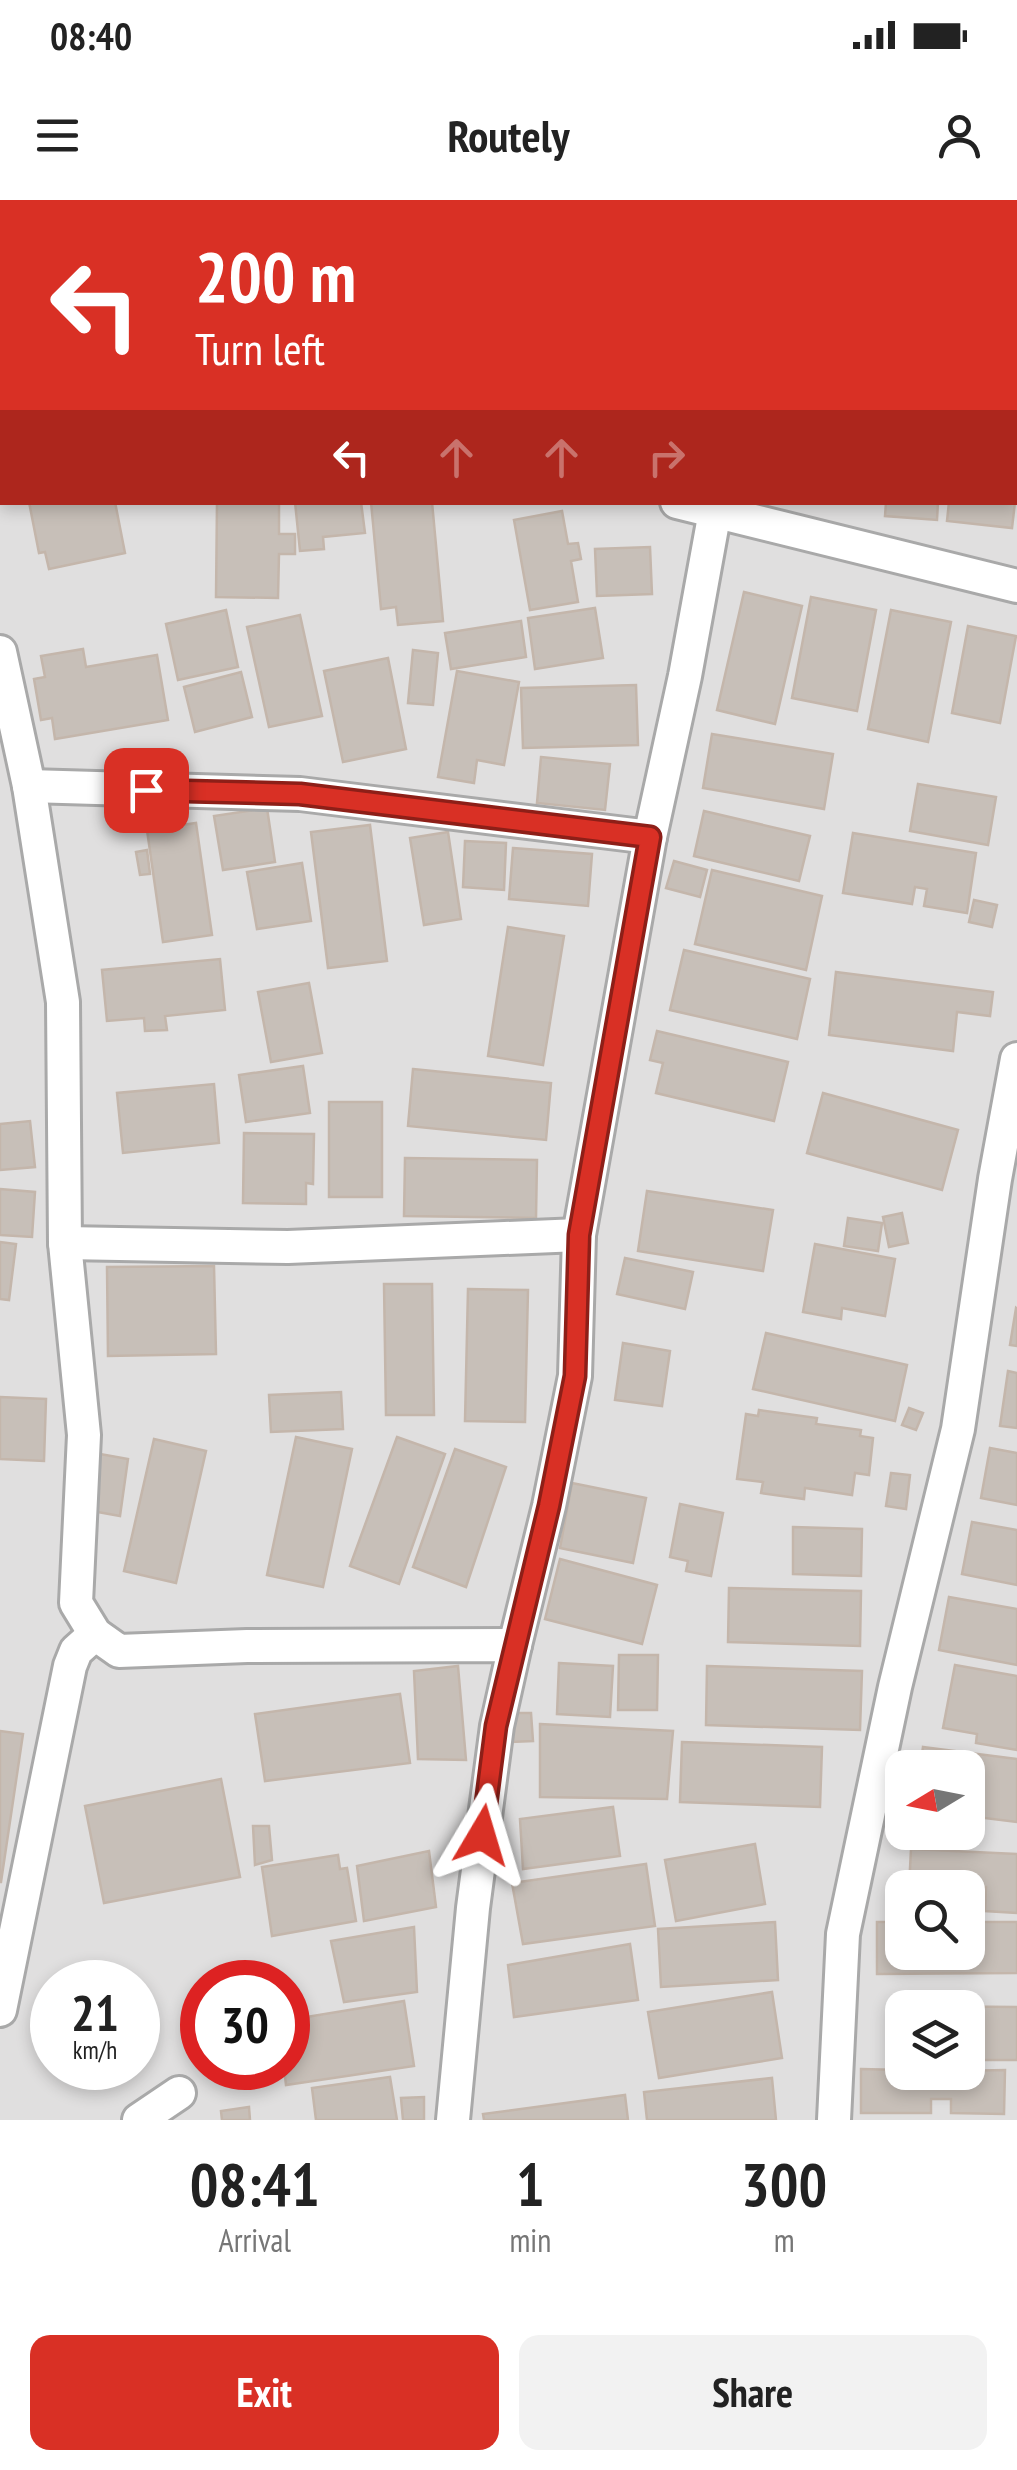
<!DOCTYPE html>
<html lang="en">
<head>
<meta charset="utf-8">
<style>
  :root { --surface:#fff; --page:#f2f2f2; --text:#222; --muted:#767676; --accent:#d93025 }
  body { margin:0; font-family:"PT Sans Narrow",sans-serif; background:var(--page); color:var(--text); height:100vh; display:flex; flex-direction:column; font-size:38px; white-space:nowrap }
  * { box-sizing:border-box; margin:0 }
  p { font-size:32px; color:var(--muted) }
  .icon { flex:none; width:55px; height:55px; fill:none; stroke:currentColor; stroke-width:2; stroke-linecap:round; stroke-linejoin:round }
  .map { position:relative; height:1920px; overflow:hidden }
  .drawer { display:flex; flex-direction:column; background:var(--surface); flex:1 }
  .drawer>* { flex:none }
  .hud { position:absolute; left:0px; top:0px; width:1018px; height:305px; box-shadow:0 5px 15px #0003; background:#d93025; color:#fff; overflow:hidden }
  .needle { width:65px; rotate:260deg }
  .fabs { position:absolute; left:885px; top:1550px; display:grid; gap:20px }
  .fabs a { display:grid; place-items:center; width:100px; height:100px; border-radius:20px; background:var(--surface); box-shadow:0 5px 15px #0003; font-size:50px }
  .speed { position:absolute; left:30px; top:1760px; display:flex; gap:20px; font-size:50px; font-weight:700; text-align:center }
  .speed>* { display:grid; place-content:center; width:130px; height:130px; border-radius:50%; background:var(--surface); box-shadow:0 5px 15px #0003; line-height:1 }
  .speed small { font-size:25px; font-weight:400 }
  .speed .limit { border:15px solid #d22; background:#fff; color:#111 }
  .pin { position:absolute; display:grid; place-items:center; width:85px; height:85px; color:#fff; margin:-42px; border-radius:20px; box-shadow:0 5px 15px #0006 }
  .me { position:absolute; width:110px; margin:-55px; rotate:7deg; stroke-linejoin:round; filter:drop-shadow(0 0 8px #0008) }
  .turn { display:flex; align-items:center; gap:35px; height:210px; padding:0 30px; font-size:45px }
  .turn .icon { width:130px; height:130px; stroke-width:2.5 }
  .turn b { display:block; font-size:70px; line-height:85px }
  .lanes { display:flex; align-items:center; height:95px; padding:0 30px; background:#0003; justify-content:center; gap:50px; direction:ltr }
  .lanes .off { opacity:.35 }
  .eta { display:flex; justify-content:space-evenly; align-items:center; height:170px; text-align:center }
  .eta b { font-size:60px; font-weight:700; line-height:70px }
  .button { display:flex; gap:20px; margin-top:auto; padding:20px 30px }
  .button a { flex:1; height:115px; border-radius:20px; background:var(--accent); color:#fff; font-size:40px; font-weight:700; line-height:115px; text-align:center }
  .button a+a { background:var(--page); color:var(--text) }
  .status { display:flex; justify-content:space-between; align-items:center; height:70px; padding:0 50px; background:var(--surface); direction:ltr }
  .status svg { height:28px; fill:currentColor }
  header { display:flex; justify-content:space-between; align-items:center; height:130px; padding:0 30px; background:var(--surface); font-size:45px; font-weight:700 }
  .map>svg:first-child { display:block }
</style>
</head>
<body>
<div class="status"><b>08:40</b><svg viewBox="0 0 49 12"><path d="M0 12V9h3v3zM5 12V6h3v6zM10 12V3h3v9zM15 12V0h3v12zM26 1h20v11H26zM47 4h2v5h-2z"/></svg></div>
<header><svg class="icon" aria-label="menu" viewBox="0 0 24 24"><path d="M4 6h16M4 12h16M4 18h16"/></svg>Routely<svg class="icon" aria-label="person" viewBox="0 0 24 24"><circle cx="12" cy="8" r="4"/><path d="M4 21q1-7 8-7t8 7"/></svg></header>
<div class="map">
<svg width="1017" height="1920" viewBox="0 0 1017 1920">
  <rect width="100%" height="100%" fill="#f2efe9"/>
  <path fill="#e0dfdf" fill-rule="evenodd" d="M0,0H1017V1920H0ZM2,2H1015V302H2ZM902,1568H968V1632H902ZM902,1688H968V1752H902ZM52,1782H138V1868H52ZM202,1782H288V1868H202ZM902,1808H968V1872H902Z"/>
  <g fill="#c7bfb8" stroke="#c4b6ab" stroke-width="2.5">
    <path d="M0,0H62L2,2V25Z"/>
    <path d="M413,0H506L413,2Z"/>
    <path d="M691,0H756L690,2Z"/>
    <rect x="1015" y="36" width="2" height="135"/>
    <path d="M1015,186L1017,285L1012,328L947,321L949,302H1015Z"/>
    <path d="M29,302H115L125,353L49,369L45,352L39,353Z"/>
    <path d="M217,302H279V334H295V354H279L278,398L216,397Z"/>
    <path d="M295,302H361L365,333L323,337L324,349L300,351Z"/>
    <path d="M371,302H432L443,421L398,425L396,407L381,409Z"/>
    <path d="M886,302H938L937,320L885,316Z"/>
    <path d="M562,311L568,344L578,343L581,359L571,361L578,402L530,410L514,320Z"/>
    <path d="M650,347L652,394L597,396L595,349Z"/>
    <path d="M744,392L802,406L775,524L717,510Z"/>
    <path d="M811,397L876,410L857,511L792,498Z"/>
    <path d="M595,408L603,458L535,469L528,418Z"/>
    <path d="M226,410L238,467L178,480L166,424Z"/>
    <path d="M891,410L951,422L928,542L868,529Z"/>
    <path d="M300,415L322,516L269,527L247,427Z"/>
    <path d="M521,421L526,457L451,469L445,433Z"/>
    <path d="M968,426L1016,436L1000,523L952,513Z"/>
    <path d="M83,449L86,467L157,455L168,520L55,539L52,518L41,520L34,479L45,477L41,456Z"/>
    <path d="M413,450L438,453L433,505L408,503Z"/>
    <path d="M388,458L406,549L343,562L324,471Z"/>
    <path d="M457,471L519,482L504,565L477,560L474,583L438,577Z"/>
    <path d="M241,472L252,517L195,532L184,487Z"/>
    <path d="M636,485L638,545L523,548L521,488Z"/>
    <path d="M712,534L833,554L824,609L703,588Z"/>
    <path d="M541,557L610,564L605,610L537,603Z"/>
    <path d="M918,584L996,597L988,645L910,631Z"/>
    <path d="M267,608L275,662L223,670L214,616Z"/>
    <path d="M704,611L810,636L799,681L694,656Z"/>
    <path d="M196,623L212,735L163,742L147,630Z"/>
    <path d="M370,625L387,761L328,768L311,632Z"/>
    <path d="M448,632L461,719L424,725L410,638Z"/>
    <path d="M853,633L976,653L967,713L924,706L927,689L915,687L912,704L843,693Z"/>
    <path d="M465,641L506,643L504,690L463,687Z"/>
    <path d="M513,648L592,654L588,706L509,699Z"/>
    <path d="M147,650L150,674L140,675L136,652Z"/>
    <path d="M674,661L707,670L700,697L666,688Z"/>
    <path d="M302,663L311,721L257,729L247,672Z"/>
    <path d="M712,670L822,696L806,770L695,744Z"/>
    <path d="M974,700L997,705L992,727L969,722Z"/>
    <path d="M508,727L564,736L543,865L488,856Z"/>
    <path d="M684,750L810,779L797,839L670,810Z"/>
    <path d="M220,759L225,810L165,816L167,830L145,831L144,818L107,821L102,770Z"/>
    <path d="M836,772L993,792L990,816L957,812L953,851L829,835Z"/>
    <path d="M309,783L322,853L271,862L258,792Z"/>
    <path d="M657,831L788,862L774,921L656,893L663,863L650,860Z"/>
    <path d="M303,866L310,913L246,922L239,875Z"/>
    <path d="M413,869L551,883L546,940L408,926Z"/>
    <path d="M214,884L219,943L123,953L117,893Z"/>
    <path d="M823,893L958,930L942,990L807,953Z"/>
    <rect x="329" y="902" width="53" height="95"/>
    <path d="M30,921L35,967L0,970V924Z"/>
    <path d="M244,933L314,934L313,984L306,983V1004L243,1003Z"/>
    <path d="M405,958L537,960L536,1018L404,1016Z"/>
    <path d="M0,989L35,992L32,1037L0,1035Z"/>
    <path d="M647,991L773,1010L763,1071L638,1051Z"/>
    <path d="M902,1013L908,1043L889,1047L883,1017Z"/>
    <path d="M848,1018L882,1023L878,1051L844,1046Z"/>
    <path d="M0,1042L16,1044L9,1100L0,1099Z"/>
    <path d="M815,1044L895,1059L885,1116L842,1108L841,1119L803,1112Z"/>
    <path d="M625,1058L693,1072L685,1109L617,1094Z"/>
    <path d="M214,1066L216,1154L108,1156L107,1067Z"/>
    <path d="M384,1084H432L434,1215H386Z"/>
    <path d="M468,1089L528,1090L525,1222L465,1221Z"/>
    <path d="M1016,1108L1017,1109V1146L1010,1145Z"/>
    <path d="M766,1133L907,1165L895,1221L753,1189Z"/>
    <path d="M623,1143L670,1151L662,1206L615,1200Z"/>
    <path d="M1008,1171L1017,1173V1228L1000,1226Z"/>
    <path d="M341,1192L343,1229L271,1232L269,1195Z"/>
    <path d="M0,1197L46,1199L44,1261L0,1259Z"/>
    <path d="M909,1208L923,1213L916,1230L902,1225Z"/>
    <path d="M759,1210L817,1218L816,1224L861,1230L860,1236L873,1238L869,1275L855,1273L852,1295L805,1288L804,1299L761,1293L763,1282L737,1279L746,1214L758,1216Z"/>
    <path d="M296,1237L352,1249L323,1387L267,1375Z"/>
    <path d="M397,1237L445,1254L399,1384L350,1366Z"/>
    <path d="M154,1239L206,1251L176,1383L124,1371Z"/>
    <path d="M990,1248L1017,1253V1305L981,1298Z"/>
    <path d="M455,1249L506,1267L466,1387L413,1367Z"/>
    <path d="M100,1254L128,1259L120,1316L92,1311Z"/>
    <path d="M891,1273L910,1275L906,1309L886,1306Z"/>
    <path d="M572,1283L646,1298L633,1363L560,1348Z"/>
    <path d="M680,1304L723,1313L711,1376L686,1371L688,1361L670,1357Z"/>
    <path d="M972,1322L1017,1330V1385L962,1374Z"/>
    <path d="M793,1327L862,1329L861,1376L793,1374Z"/>
    <path d="M560,1359L657,1385L642,1444L545,1419Z"/>
    <path d="M729,1388L861,1391L860,1446L728,1442Z"/>
    <path d="M949,1397L1017,1409V1465L939,1450Z"/>
    <path d="M619,1455H658L657,1510H618Z"/>
    <path d="M559,1463L613,1466L610,1517L557,1514Z"/>
    <path d="M955,1465L1017,1476V1550L976,1543L977,1534L943,1528Z"/>
    <path d="M458,1466L466,1560L418,1559L414,1471Z"/>
    <path d="M707,1466L862,1471L860,1530L706,1525Z"/>
    <path d="M400,1494L410,1563L265,1581L255,1514Z"/>
    <path d="M511,1513H531L533,1541L511,1542Z"/>
    <path d="M540,1524L673,1531L667,1599L540,1597Z"/>
    <path d="M0,1531L23,1534L1,1682H0Z"/>
    <path d="M682,1542L822,1547L820,1607L680,1602Z"/>
    <path d="M923,1547L1017,1559V1622L968,1616V1568H920Z"/>
    <path d="M221,1579L240,1677L104,1703L85,1606Z"/>
    <path d="M613,1607L620,1656L523,1669L520,1619Z"/>
    <path d="M253,1626H269L272,1660L255,1665Z"/>
    <path d="M755,1644L765,1704L676,1721L665,1660Z"/>
    <path d="M911,1649L1017,1654V1713L985,1711L986,1687H969L968,1710V1688H909Z"/>
    <path d="M429,1651L436,1707L364,1721L357,1666Z"/>
    <path d="M338,1655L340,1669L347,1668L356,1721L272,1736L262,1667Z"/>
    <path d="M646,1664L655,1726L523,1744L512,1683Z"/>
    <path d="M775,1722L778,1780L661,1787L658,1729Z"/>
    <path d="M877,1722H902V1752H968V1722H1017V1773L877,1774Z"/>
    <path d="M414,1727L417,1792L344,1802L331,1741Z"/>
    <path d="M630,1744L638,1800L514,1817L508,1765Z"/>
    <path d="M772,1792L782,1858L659,1878L648,1812Z"/>
    <path d="M404,1801L414,1866L286,1885L284,1868H288V1820Z"/>
    <path d="M903,1806L1017,1807V1860H968V1808Z"/>
    <path d="M861,1869L902,1870V1872L1005,1870L1004,1914L951,1913V1899H931V1913H861Z"/>
    <path d="M390,1877L397,1920H316L312,1888Z"/>
    <path d="M772,1878L776,1920H647L644,1892Z"/>
    <path d="M625,1895L628,1920H484L483,1914Z"/>
    <path d="M424,1897V1920H403L401,1898Z"/>
    <path d="M249,1907L250,1920H222L221,1911Z"/>
  </g>
  <g fill="none" stroke-linecap="round" stroke-linejoin="round">
    <g stroke="#a9a9a9" stroke-width="38">
      <g id="minor">
        <path d="M0,173H2"/>
        <path d="M677,302L1017,386"/>
        <path d="M0,452L29,586L63,802L65,1043L84,1235L76,1403L95,1434L119,1451L247,1446L515,1445L497,1526L473,1708L453,1920"/>
        <path d="M29,586L300,594L650,637"/>
        <path d="M65,1043L288,1047L579,1035"/>
        <path d="M515,1445L549,1306L575,1176L579,1035L650,637L685,476L715,311"/>
        <path d="M0,1810L70,1466L76,1451L95,1434"/>
        <path d="M139,1920L179,1893"/>
        <path d="M834,1920L843,1734L895,1487L958,1229L995,979L1017,859"/>
      </g>
    </g>
    <use href="#minor" stroke="#fff" stroke-width="32"/>
  </g>
  <g fill="none" stroke-linecap="round" stroke-linejoin="round">
    <g stroke="#8d1f18" stroke-width="25">
      <path id="route" d="M146,590L300,594L650,637L579,1035L575,1176L549,1306L496,1526L482,1635"/>
    </g>
    <use href="#route" stroke="#d93025" stroke-width="18"/>
  </g>
</svg>
<div class="fabs">
<a><svg class="needle" viewBox="-14 -14 28 28"><path d="M0-13l5 13h-10z" fill="#e53935"/><path d="M0 13l5-13h-10z" fill="#767676"/></svg></a>
<a><svg class="icon" aria-label="search" viewBox="0 0 24 24"><circle cx="10" cy="10" r="6"/><path d="M15 15l6 6"/></svg></a>
<a><svg class="icon" aria-label="layers" viewBox="0 0 24 24"><path d="M12 4l9 5-9 5-9-5zM3 14l9 5 9-5"/></svg></a>
</div>
<div class="speed"><div>21<small>km/h</small></div><div class="limit">30</div></div>
<div class="pin" style="left:146px;top:590px;background:#d93025"><svg class="icon" aria-label="arrive" viewBox="0 0 24 24"><path d="M6 21V4h12l-3 4 3 4H6"/></svg></div>
<svg class="me" style="left:482px;top:1635px" viewBox="-20 -20 40 40"><path d="M0-17L14 15 0 8-14 15z" fill="#d93025" stroke="#fff" stroke-width="4"/></svg>
<div class="hud">
<div class="turn"><svg class="icon" aria-label="left" viewBox="0 0 24 24"><path d="M17 20v-9H6M10 6l-5 5 5 5"/></svg><div><b>200 m</b>Turn left</div></div>
<div class="lanes"><svg class="icon" aria-label="left" viewBox="0 0 24 24"><path d="M17 20v-9H6M10 6l-5 5 5 5"/></svg><svg class="icon off" aria-label="ahead" viewBox="0 0 24 24"><path d="M12 20V5M6 11l6-6 6 6"/></svg><svg class="icon off" aria-label="ahead" viewBox="0 0 24 24"><path d="M12 20V5M6 11l6-6 6 6"/></svg><svg class="icon off" aria-label="right" viewBox="0 0 24 24"><path d="M7 20v-9h11M14 6l5 5-5 5"/></svg></div>
</div>
</div>
<section class="drawer">
<div class="eta">
<div><b>08:41</b><p>Arrival</p></div>
<div><b>1</b><p>min</p></div>
<div><b>300</b><p>m</p></div>
</div>
<div class="button"><a>Exit</a><a>Share</a></div>
</section>
</body>
</html>
